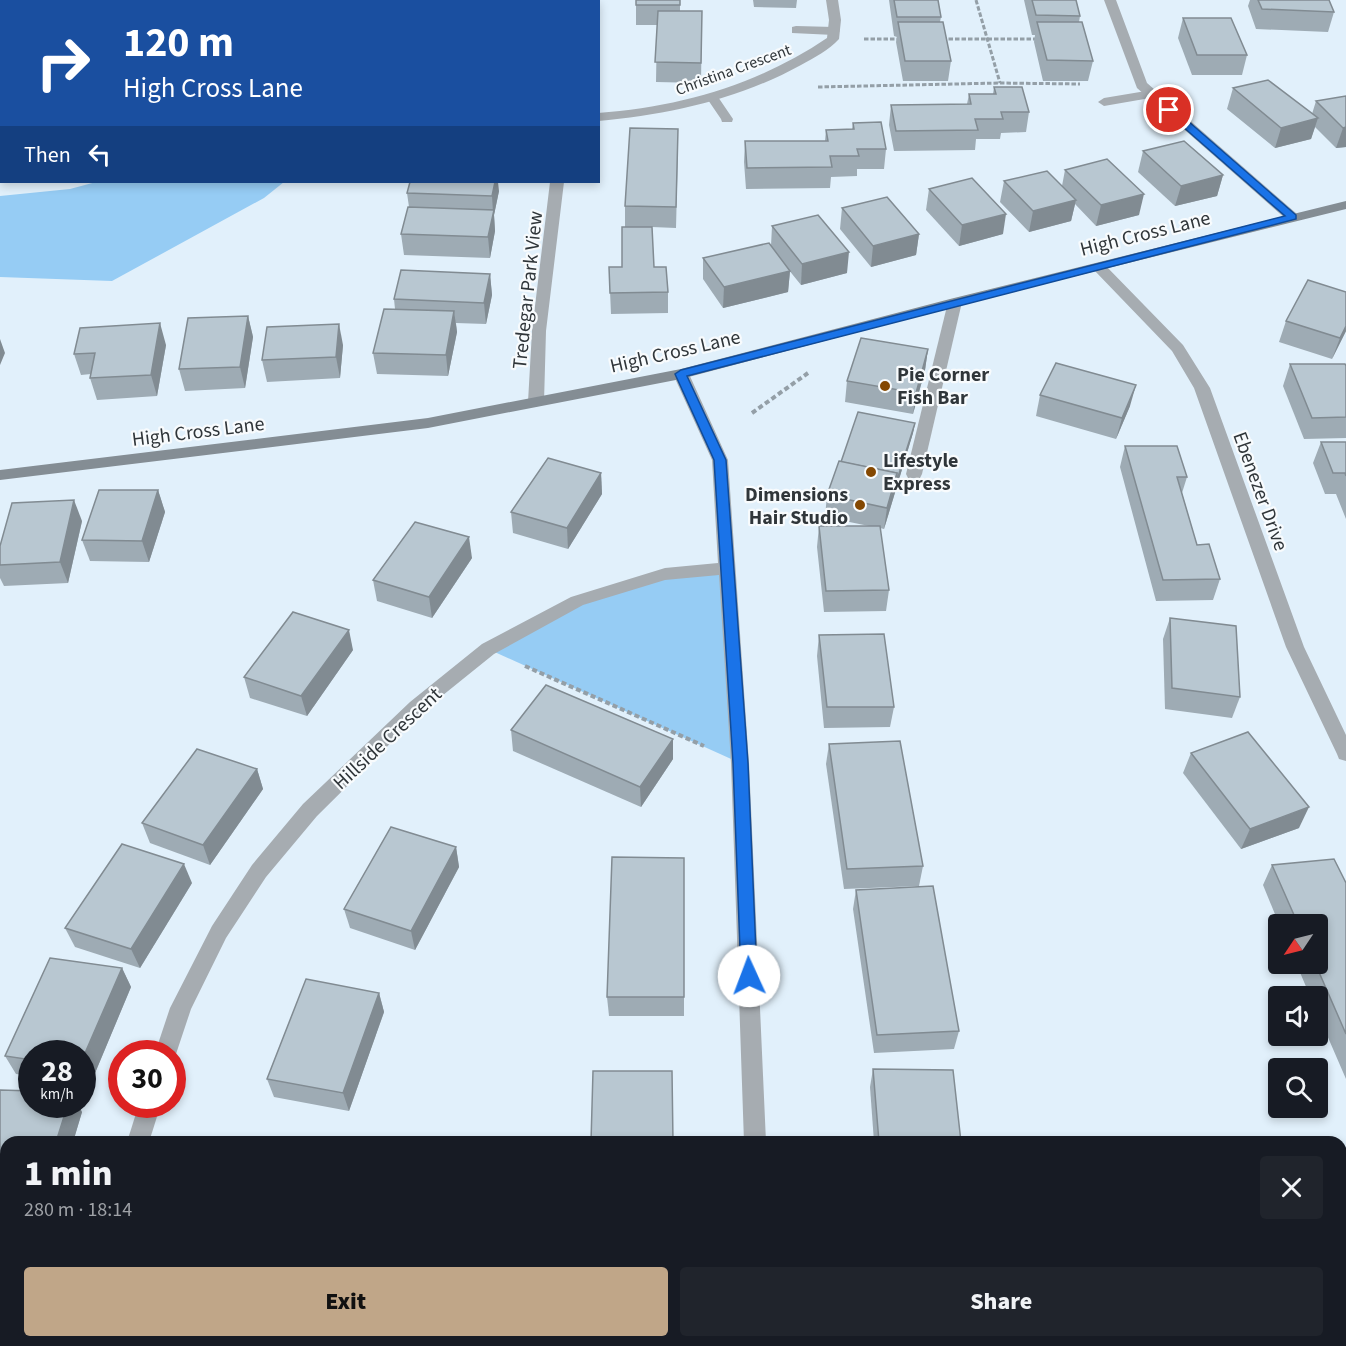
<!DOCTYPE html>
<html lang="en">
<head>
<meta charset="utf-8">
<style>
  :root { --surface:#171b24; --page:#20242c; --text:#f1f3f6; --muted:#9ea1a6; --accent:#c0a688 }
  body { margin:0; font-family:"Source Sans 3",sans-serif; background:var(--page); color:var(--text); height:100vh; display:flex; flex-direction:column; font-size:22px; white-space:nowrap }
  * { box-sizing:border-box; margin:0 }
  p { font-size:20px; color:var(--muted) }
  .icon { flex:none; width:33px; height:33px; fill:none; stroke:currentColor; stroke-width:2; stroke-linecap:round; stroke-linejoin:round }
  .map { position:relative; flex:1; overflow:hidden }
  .panel { position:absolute; left:0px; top:1136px; width:1347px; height:212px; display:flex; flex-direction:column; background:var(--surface); border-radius:18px 18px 0 0; box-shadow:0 3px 9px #0003 }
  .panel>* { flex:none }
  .top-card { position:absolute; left:0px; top:0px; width:600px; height:183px; box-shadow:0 3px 9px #0003; background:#1a4fa0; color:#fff; overflow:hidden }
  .needle { width:39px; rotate:235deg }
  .tools { position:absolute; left:1268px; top:914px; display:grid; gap:12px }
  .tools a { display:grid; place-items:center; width:60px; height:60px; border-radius:6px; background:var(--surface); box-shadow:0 3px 9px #0003; font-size:30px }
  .speed { position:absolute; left:18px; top:1040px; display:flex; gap:12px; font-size:30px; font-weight:700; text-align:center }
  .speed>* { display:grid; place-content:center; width:78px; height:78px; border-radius:50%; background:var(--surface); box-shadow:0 3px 9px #0003; line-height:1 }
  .speed small { font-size:15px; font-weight:400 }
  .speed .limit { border:9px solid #d22; background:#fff; color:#111 }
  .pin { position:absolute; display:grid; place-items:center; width:51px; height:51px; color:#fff; margin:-26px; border:3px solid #fff; border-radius:50%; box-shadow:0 2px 6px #0007 }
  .me { position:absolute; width:66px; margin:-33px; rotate:358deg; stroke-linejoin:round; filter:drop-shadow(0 0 4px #0008) }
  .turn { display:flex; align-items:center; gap:21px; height:126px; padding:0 24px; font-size:27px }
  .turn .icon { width:78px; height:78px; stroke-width:2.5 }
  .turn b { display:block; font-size:42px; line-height:51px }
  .then { display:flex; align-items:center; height:57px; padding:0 24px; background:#0003; gap:12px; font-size:22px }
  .round { display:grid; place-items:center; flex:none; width:63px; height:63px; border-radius:6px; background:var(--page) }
  .overview { display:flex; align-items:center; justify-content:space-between; height:102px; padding:0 24px }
  h1 { font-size:36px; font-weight:800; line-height:45px }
  .action { display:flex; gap:12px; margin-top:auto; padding:12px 24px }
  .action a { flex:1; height:69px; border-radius:6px; background:var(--accent); color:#111; font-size:24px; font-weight:800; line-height:69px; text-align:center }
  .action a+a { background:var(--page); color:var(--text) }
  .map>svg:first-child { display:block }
</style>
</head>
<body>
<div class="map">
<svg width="1346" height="1346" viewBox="0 0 1346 1346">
  <rect width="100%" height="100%" fill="#e1f0fb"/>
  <g fill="#96ccf4">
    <path d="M0,0H154L156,1L2,2L0,126Z"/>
    <path d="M96,182H284L264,198L112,281L0,277V196L70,189Z"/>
    <path d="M728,568L740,763L488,649L577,601L665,574Z"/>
  </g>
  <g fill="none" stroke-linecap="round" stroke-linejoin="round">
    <g stroke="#949fa7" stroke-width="3" stroke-dasharray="4.5 2" stroke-linecap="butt">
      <path d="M976,0L1000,83"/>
      <path d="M864,39H901"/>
      <path d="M942,39H1039"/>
      <path d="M818,87L1000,83L1080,84"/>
    </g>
    <g stroke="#949fa7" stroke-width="4" stroke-dasharray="5 3" stroke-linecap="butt">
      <path d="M752,413L808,373"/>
      <path d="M525,666L704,746"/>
    </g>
    <g fill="#a6acb1" fill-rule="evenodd">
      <path d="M796,26L834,27L840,31L834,35L792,33V27Z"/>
      <path d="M1152,90L1158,94L1156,97L1104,106L1098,102L1104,98Z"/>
      <path d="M712,93L716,94L733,119L732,122H722L721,119L706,97Z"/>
      <path d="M955,298L962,302L922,474L920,478H908L906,474L948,302Z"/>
    </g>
    <g fill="#a6acb1" fill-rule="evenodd">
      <path d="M571,0H583L570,2Z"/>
      <path d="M826,0H838L841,20L839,39C829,50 814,58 801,65C739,99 669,115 598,121V113C681,107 759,84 827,38L829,20Z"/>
      <path d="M1104,0H1116L1147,83L1297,214L1299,217L1297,220H1287L1137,88Z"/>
      <path d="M550,182H564L546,331L544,402L536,407L528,402L532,331Z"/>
      <path d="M1099,263L1104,264L1183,345L1210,388L1304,647L1346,735V761L1339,759L1337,754L1286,647L1194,388L1172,351L1094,270L1092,267Z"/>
      <path d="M681,369L689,374L728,460L749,763L766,1142H744L731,763L719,575L665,580L583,605L494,654L422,712L317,816L266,877L226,938L191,1009L174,1060L172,1053H155L170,1008L212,926L252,865L303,804L410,702L482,644L571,597L665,568L718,563L712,460L673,374Z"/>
      <path d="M139,1104H161L149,1142H127Z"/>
      <path d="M74,1341H98L96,1346H72Z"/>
      <rect x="751" y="1341" width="24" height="5"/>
    </g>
    <path fill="#848d94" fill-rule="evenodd" d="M1346,201V209L959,305L681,379L428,428L0,480V470L428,418L681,369L950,299Z"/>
    <g fill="#56636d" fill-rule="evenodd">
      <path d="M203,0H215L216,2H204Z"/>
      <rect x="270" y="0" width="12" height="2"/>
      <rect x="0" y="142" width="2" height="8"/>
      <rect x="0" y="170" width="2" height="8"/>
    </g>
  </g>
  <g fill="#9eabb4">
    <path d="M680,0V11H702L701,83L656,82L657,25H636V5Z"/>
    <path d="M753,0H797L796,8L754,7Z"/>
    <path d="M889,0H938L941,17L940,22L951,61L948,81H903L896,42L897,37L894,36Z"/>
    <path d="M1024,0H1076L1080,16L1079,22L1093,61L1088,81H1043L1034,42L1035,35H1032Z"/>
    <path d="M1250,0H1329L1334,12L1328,32L1256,29L1248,6Z"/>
    <path d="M1183,18L1247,55L1242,75H1192L1178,38Z"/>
    <path d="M994,87L1029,112L1026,132L1001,133L1000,139H976L975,150L894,151L889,125L891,105L967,104L969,94H993Z"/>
    <path d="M1233,88L1312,114L1316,101L1346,96V147L1336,148L1315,127L1311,139L1275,148L1227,109Z"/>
    <path d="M853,123L886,149L884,169H857V176L831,177L830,188L746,189L744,162L745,141H825L826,130L852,129Z"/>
    <path d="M678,149L676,228L652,227L654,267L668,292V313L611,314L609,267H622L625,227V206Z"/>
    <path d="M1143,151L1223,175L1217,196L1175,206L1138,172Z"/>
    <path d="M1065,170L1139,215L1096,226L1075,204L1071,221L1029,232L1000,202L1004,181L1062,186Z"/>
    <path d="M929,189L1003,234L959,246L926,210Z"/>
    <path d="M499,191L494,215L495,231L490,258L404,255L401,234L409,207L407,193Z"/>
    <path d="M842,208L919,234L916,255L871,267L840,229Z"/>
    <path d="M772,226L847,273L801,285L784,264L790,271L788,292L723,308L703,279V258L771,246Z"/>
    <path d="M490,274L492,295L486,324L456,323L457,332L448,376L377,374L373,353L395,309L394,299Z"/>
    <path d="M248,316L253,337L245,388L185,391L179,369Z"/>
    <path d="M1286,321L1346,331L1332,359L1279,342Z"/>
    <path d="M166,345L157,396L97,400L90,378L91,374L81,375L74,354Z"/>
    <path d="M343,345L340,378L267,382L262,360Z"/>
    <path d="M928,349L925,370L913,414L845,402L847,381Z"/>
    <path d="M1290,364L1346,366V438L1304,439L1283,386Z"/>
    <path d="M1040,395L1130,406L1116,439L1036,416Z"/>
    <path d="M915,423L913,433L884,529L880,528L889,590L886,611L824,612L817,547L819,526H869L825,517L827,495L841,462Z"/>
    <path d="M1321,442H1346V519L1336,494H1325L1313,463Z"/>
    <path d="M1125,446L1187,477L1182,493L1197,545L1220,579L1213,600L1156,601L1120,467Z"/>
    <path d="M601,473L602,494L568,549L513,533L511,512Z"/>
    <path d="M158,490L165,512L149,562L90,561L82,540Z"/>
    <path d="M82,521L68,583L4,586L0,578V546Z"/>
    <path d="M472,558L432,618L377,601L373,580Z"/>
    <path d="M1170,618L1240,697L1232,718L1165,709L1163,639Z"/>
    <path d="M819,635L894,707L890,727L824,728L817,656Z"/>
    <path d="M353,650L307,716L250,698L244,677Z"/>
    <path d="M511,730L673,759L641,807L513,751Z"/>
    <path d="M829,744L923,866L919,886L844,889L826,764Z"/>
    <path d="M1191,753L1299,828L1241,849L1183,773Z"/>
    <path d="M257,769L263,789L210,865L150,843L142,823Z"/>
    <path d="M456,847L459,867L415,950L350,928L344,909Z"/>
    <path d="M684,858V1016H609L607,997Z"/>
    <path d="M1272,865L1346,883V1079L1317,1012V996H1310L1296,963H1317V924H1279L1263,885Z"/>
    <path d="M192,883L140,968L75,947L65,928Z"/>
    <path d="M856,890L959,1031L954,1049L874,1053L853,909Z"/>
    <path d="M122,968L131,987L90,1085L82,1084V1053H32V1076L16,1074L5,1056Z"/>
    <path d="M379,993L384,1012L349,1111L274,1097L267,1079Z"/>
    <path d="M873,1069L961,1142H874L870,1087Z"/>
    <path d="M0,1090L82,1112L73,1142H6V1219H0Z"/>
    <path d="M892,1341H986L987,1346H892Z"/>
  </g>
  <g fill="#818b92">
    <path d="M1318,118L1311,139L1275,148L1281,128Z"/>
    <path d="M1346,127V147L1336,148L1343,128Z"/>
    <path d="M1223,175L1217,196L1175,206L1181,186Z"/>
    <path d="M495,182H498L499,191L494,215L495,231L490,258L488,237L493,212L492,196Z"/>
    <path d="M1144,194L1139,215L1096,226L1101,205Z"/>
    <path d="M1076,200L1071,221L1029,232L1033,211Z"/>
    <path d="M1006,214L1003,234L959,246L962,225Z"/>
    <path d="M919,234L916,255L871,267L873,246Z"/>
    <path d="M849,252L847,273L801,285L802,264Z"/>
    <path d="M790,271L788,292L723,308L724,287Z"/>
    <path d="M490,274L492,295L486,324L484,303Z"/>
    <path d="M454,311L457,332L448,376L446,355Z"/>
    <path d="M248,316L253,337L245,388L240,367Z"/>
    <path d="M160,323L166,345L157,396L151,375Z"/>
    <path d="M339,324L343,345L340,378L336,357Z"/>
    <path d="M1346,326V331L1332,359L1340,338Z"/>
    <path d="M0,339L5,353L0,365Z"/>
    <path d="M928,349L925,370L913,414L916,393Z"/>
    <path d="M1136,385L1130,406L1116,439L1122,418Z"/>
    <path d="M915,423L913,433L884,529L887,508Z"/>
    <path d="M601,473L602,494L568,549L567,528Z"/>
    <path d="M158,490L165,512L149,562L142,541Z"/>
    <path d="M74,500L82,521L68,583L60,562Z"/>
    <path d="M469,537L472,558L432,618L429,597Z"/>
    <path d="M349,630L353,650L307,716L301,696Z"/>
    <path d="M673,739V759L641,807L640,787Z"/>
    <path d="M257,769L263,789L210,865L203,845Z"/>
    <path d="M1309,807L1299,828L1241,849L1250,829Z"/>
    <path d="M456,847L459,867L415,950L411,931Z"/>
    <path d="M184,864L192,883L140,968L131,949Z"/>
    <path d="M122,968L131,987L90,1085L82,1072V1060Z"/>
    <path d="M379,993L384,1012L349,1111L343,1093Z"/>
    <path d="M68,1104H78L82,1112L73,1142H56Z"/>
    <path d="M6,1298V1341H10L8,1346H0V1317Z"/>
  </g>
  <g fill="#b8c7d1" stroke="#818b92" stroke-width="1.5">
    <path d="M486,0H526L525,2H486Z"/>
    <rect x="636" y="0" width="44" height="5"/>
    <path d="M894,0H938L941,17H897Z"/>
    <path d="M1032,0H1076L1080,16L1036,15Z"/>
    <path d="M1258,0H1329L1334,12L1262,9Z"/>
    <path d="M658,11H702L701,63L655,62Z"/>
    <path d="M1183,18H1231L1247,55H1197Z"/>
    <path d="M898,22H943L951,61H905Z"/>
    <path d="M1037,22H1082L1093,61L1047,60Z"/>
    <path d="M1268,80L1318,118L1281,128L1233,88Z"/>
    <path d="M994,87H1022L1029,112H1001L1003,119H975L978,130L896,131L891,105L971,104L969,94H996Z"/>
    <path d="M1346,96V127L1343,128L1316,101Z"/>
    <path d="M881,122L886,149H857L859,156H830L832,167L747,168L745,141H828L826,130L854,129L853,123Z"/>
    <path d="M630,128L678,129L676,207L625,206Z"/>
    <path d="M1184,141L1223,175L1181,186L1143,151Z"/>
    <path d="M1107,159L1144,194L1101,205L1065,170Z"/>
    <path d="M1047,171L1076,200L1033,211L1004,181Z"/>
    <path d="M972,178L1006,214L962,225L929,189Z"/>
    <path d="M410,182H495L492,196L407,193Z"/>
    <path d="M887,197L919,234L873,246L842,208Z"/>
    <path d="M408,207L494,210L488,237L401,234Z"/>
    <path d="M818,215L849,252L802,264L772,226Z"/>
    <path d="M622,227H652L654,267H666L668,292L610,293L609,267H622Z"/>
    <path d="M769,243L790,271L724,287L703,258Z"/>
    <path d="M401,270L490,274L484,303L394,299Z"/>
    <path d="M1308,280L1346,292V326L1340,338L1286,321Z"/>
    <path d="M384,309L454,311L446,355L373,353Z"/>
    <path d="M248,316L240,367L179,369L188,318Z"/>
    <path d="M160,323L151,375L90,378L95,353L74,354L80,328Z"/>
    <path d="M339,324L336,357L262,360L267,327Z"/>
    <path d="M861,338L928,349L916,393L847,381Z"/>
    <path d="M1056,363L1136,385L1122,418L1040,395Z"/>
    <path d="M1290,364H1345L1346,366V417L1312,418Z"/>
    <path d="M858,412L915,423L896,483L897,473L841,462Z"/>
    <path d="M1321,442H1346V476L1345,473H1333Z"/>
    <path d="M1125,446H1177L1187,477H1177L1197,545L1209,544L1220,579L1163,580Z"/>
    <path d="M548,458L601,473L567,528L511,512Z"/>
    <path d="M839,461L897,473L887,508L827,495Z"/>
    <path d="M99,490H158L142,541L82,540Z"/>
    <path d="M74,500L60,562L0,565V546L12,503Z"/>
    <path d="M415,522L469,537L429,597L373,580Z"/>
    <path d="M819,526H880L889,590L826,591Z"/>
    <path d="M293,612L349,630L301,696L244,677Z"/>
    <path d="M1170,618L1236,626L1240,697L1172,688Z"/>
    <path d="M884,634L894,707H827L819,635Z"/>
    <path d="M546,685L673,739L640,787L511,730Z"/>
    <path d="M1248,732L1309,807L1250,829L1191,753Z"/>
    <path d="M900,741L923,866L847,869L829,744Z"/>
    <path d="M197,749L257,769L203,845L142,823Z"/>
    <path d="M391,827L456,847L411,931L344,909Z"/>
    <path d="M122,844L184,864L131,949L65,928Z"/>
    <path d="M612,857L684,858V997H607Z"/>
    <path d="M1334,859L1346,883V1034L1315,963H1317V924H1298L1272,865Z"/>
    <path d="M933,886L959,1031L877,1035L856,890Z"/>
    <path d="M50,958L122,968L82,1060V1053H32V1060L5,1056Z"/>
    <path d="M306,979L379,993L343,1093L267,1079Z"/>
    <path d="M873,1069L953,1070L961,1142H879Z"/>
    <path d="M593,1071H672L673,1142H591Z"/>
    <path d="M0,1090L32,1091V1104H68L56,1142H6V1204L0,1203Z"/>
    <path d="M0,1237L6,1238V1298L0,1317Z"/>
    <path d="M583,1341H671V1346H582Z"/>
    <path d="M897,1341H986L987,1346H897Z"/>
  </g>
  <path fill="#1a73e8" stroke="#114b97" stroke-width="1.5" d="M1166,108H1173L1296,215V219L687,376L726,460L748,763L757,976L754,981L749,983L743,981L741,976L733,763L714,460L675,374L681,370L1285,216L1166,112Z"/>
  <g fill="#844801" stroke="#f8fbfd" stroke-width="2">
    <circle cx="885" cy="386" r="6"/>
    <circle cx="871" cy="472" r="6"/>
    <circle cx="860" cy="505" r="6"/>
  </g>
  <g text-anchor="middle" stroke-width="4.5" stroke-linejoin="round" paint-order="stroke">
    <g font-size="16" fill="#30363a" stroke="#f8fbfd">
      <text transform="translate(733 69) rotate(-20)" y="6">Christina Crescent</text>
    </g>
    <g font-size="20" fill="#30363a" stroke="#f8fbfd">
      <text transform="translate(1145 233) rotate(-14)" y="7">High Cross Lane</text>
      <text transform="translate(527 290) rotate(-84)" y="7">Tredegar Park View</text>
      <text transform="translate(675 351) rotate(-13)" y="7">High Cross Lane</text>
      <text transform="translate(198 431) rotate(-7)" y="7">High Cross Lane</text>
      <text transform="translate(1261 491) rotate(70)" y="7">Ebenezer Drive</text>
      <text transform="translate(387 738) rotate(-43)" y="7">Hillside Crescent</text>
    </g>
    <g font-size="20" font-weight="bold" fill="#30363a" stroke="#f8fbfd" text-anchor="start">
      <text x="897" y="381">Pie Corner<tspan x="897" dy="23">Fish Bar</tspan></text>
      <text x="883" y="467">Lifestyle<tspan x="883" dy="23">Express</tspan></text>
      <text x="848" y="501" text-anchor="end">Dimensions<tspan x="848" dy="23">Hair Studio</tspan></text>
    </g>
  </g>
</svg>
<div class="tools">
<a><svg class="needle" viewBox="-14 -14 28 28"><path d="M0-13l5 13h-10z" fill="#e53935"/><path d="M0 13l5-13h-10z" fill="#9ea1a6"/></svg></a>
<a><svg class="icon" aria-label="sound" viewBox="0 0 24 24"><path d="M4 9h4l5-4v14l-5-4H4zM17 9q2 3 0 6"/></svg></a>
<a><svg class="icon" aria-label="search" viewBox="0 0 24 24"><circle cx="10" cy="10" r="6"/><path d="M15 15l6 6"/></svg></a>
</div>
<div class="speed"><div>28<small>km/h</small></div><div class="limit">30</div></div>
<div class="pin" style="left:1169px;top:110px;background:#d93025"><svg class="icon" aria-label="arrive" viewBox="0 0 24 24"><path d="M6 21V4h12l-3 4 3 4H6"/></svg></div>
<svg class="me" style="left:749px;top:976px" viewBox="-20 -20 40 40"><circle r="19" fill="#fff"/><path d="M0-13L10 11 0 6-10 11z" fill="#1a73e8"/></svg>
<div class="top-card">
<div class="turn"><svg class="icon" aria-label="right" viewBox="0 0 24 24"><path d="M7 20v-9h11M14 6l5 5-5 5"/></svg><div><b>120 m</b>High Cross Lane</div></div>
<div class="then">Then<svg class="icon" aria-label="left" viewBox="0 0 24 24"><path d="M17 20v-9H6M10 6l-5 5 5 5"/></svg></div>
</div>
<section class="panel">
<div class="overview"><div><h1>1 min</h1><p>280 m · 18:14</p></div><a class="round"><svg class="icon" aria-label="close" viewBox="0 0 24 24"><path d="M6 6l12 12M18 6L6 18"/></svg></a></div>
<div class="action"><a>Exit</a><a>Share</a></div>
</section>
</div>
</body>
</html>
